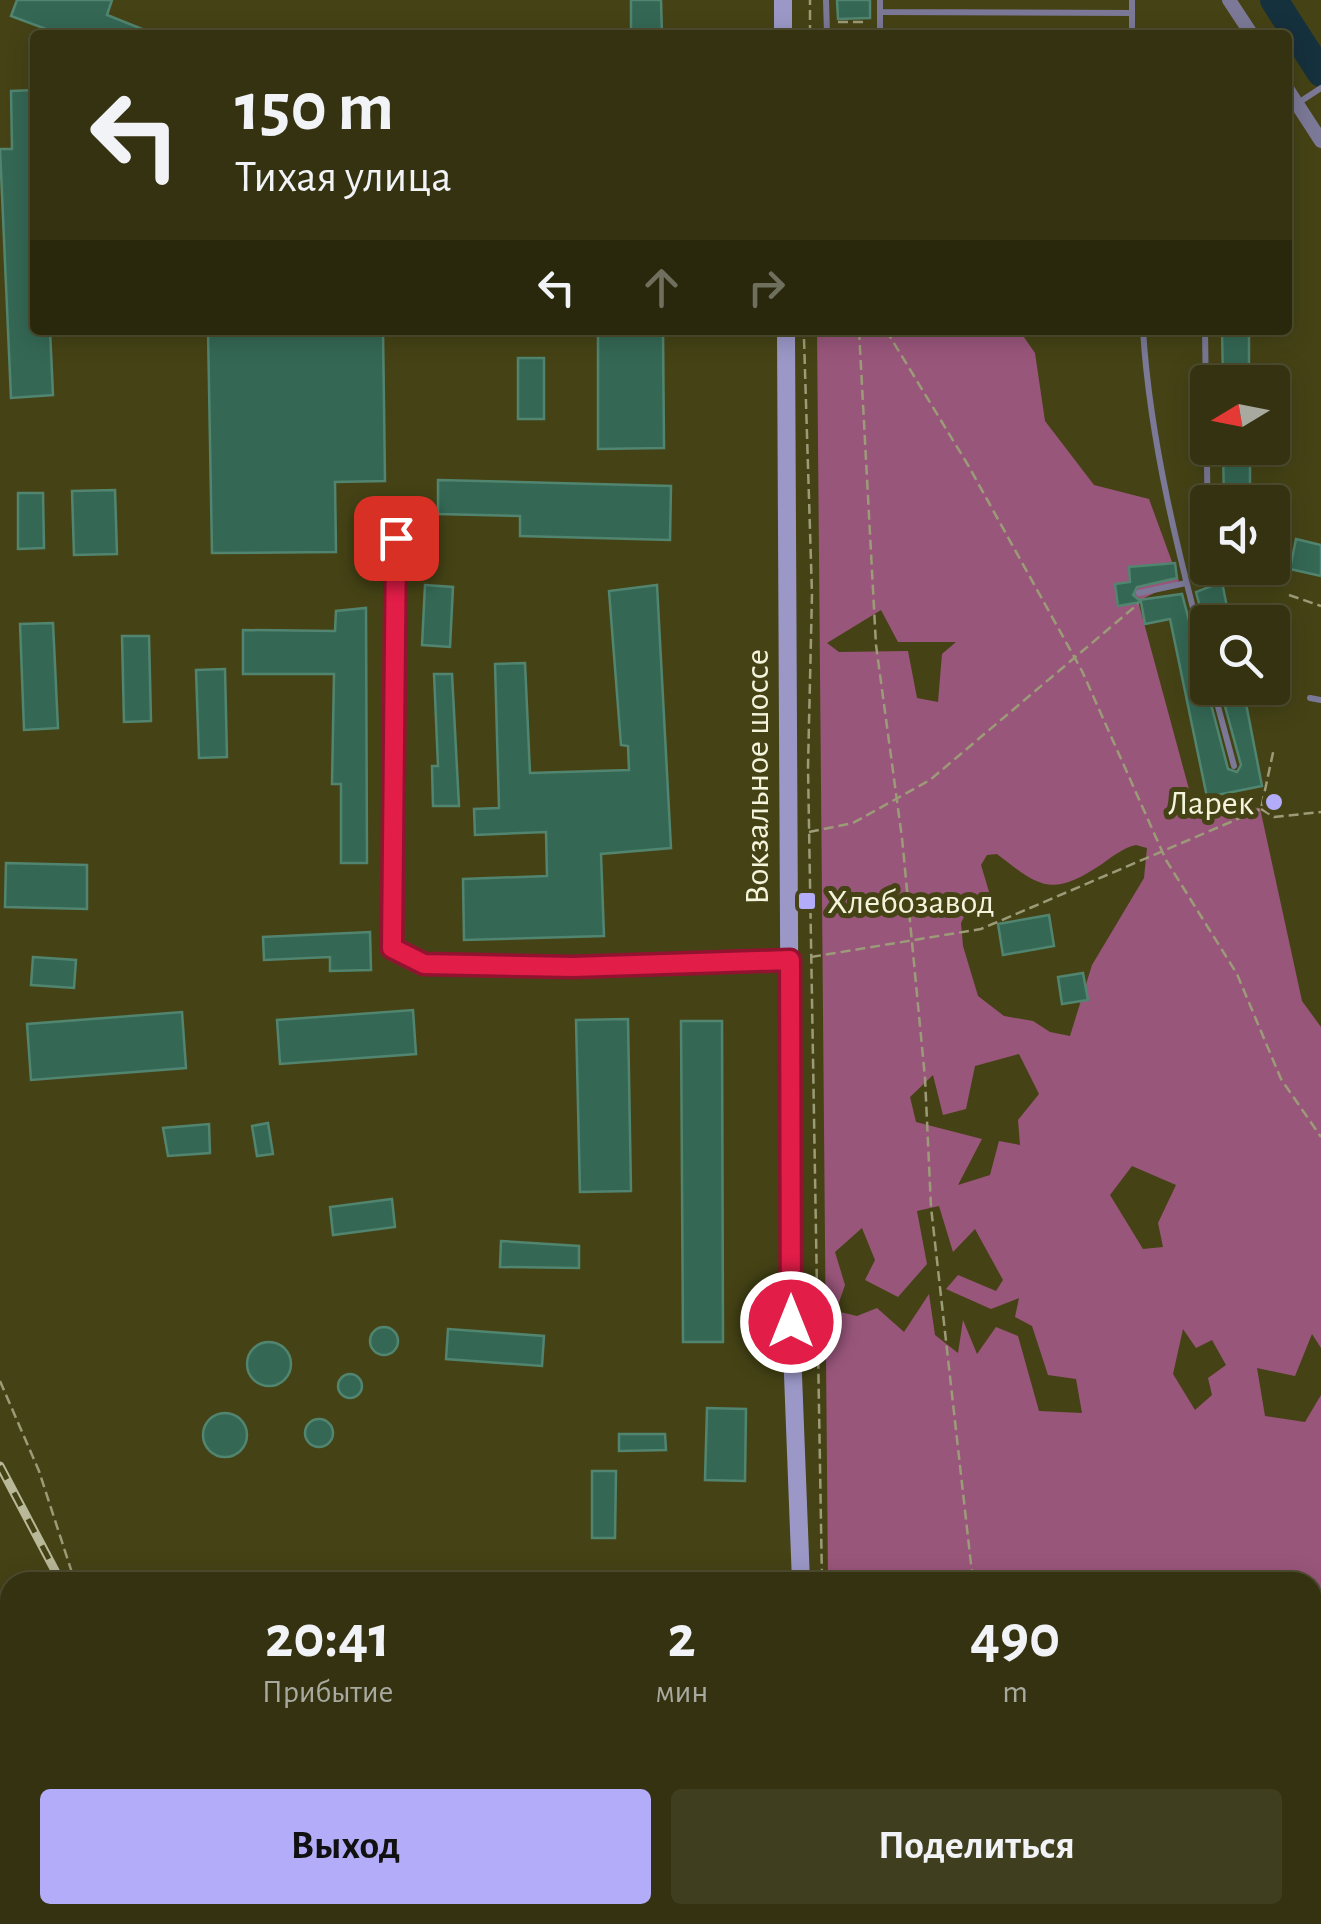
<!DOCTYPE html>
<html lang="ru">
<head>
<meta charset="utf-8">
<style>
  :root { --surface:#343210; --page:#3f3e1e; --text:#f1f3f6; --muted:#a9aa9f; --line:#4e4d30; --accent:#b3adf9 }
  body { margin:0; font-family:"Alegreya Sans",sans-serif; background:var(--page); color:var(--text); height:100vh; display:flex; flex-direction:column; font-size:38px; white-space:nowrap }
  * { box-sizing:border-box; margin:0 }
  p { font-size:32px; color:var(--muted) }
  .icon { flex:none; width:55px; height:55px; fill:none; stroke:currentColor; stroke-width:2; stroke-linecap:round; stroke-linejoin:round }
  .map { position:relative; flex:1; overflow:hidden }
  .drawer { position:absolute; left:0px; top:1572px; width:1322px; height:352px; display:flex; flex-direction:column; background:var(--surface); border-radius:30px 30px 0 0; box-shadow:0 5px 25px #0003,0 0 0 2px var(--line) }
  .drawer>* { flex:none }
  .guide { position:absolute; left:30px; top:30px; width:1262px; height:305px; border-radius:10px; box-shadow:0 5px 25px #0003,0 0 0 2px var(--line); background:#343210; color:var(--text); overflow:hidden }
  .needle { width:65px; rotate:260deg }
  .tools { position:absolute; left:1190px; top:365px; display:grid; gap:20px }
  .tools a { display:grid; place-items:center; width:100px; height:100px; border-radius:10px; background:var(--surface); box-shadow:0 5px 25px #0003,0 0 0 2px var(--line); font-size:50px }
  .pin { position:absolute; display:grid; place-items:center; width:85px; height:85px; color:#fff; margin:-42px; border-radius:20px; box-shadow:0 5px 15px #0006 }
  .me { position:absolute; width:110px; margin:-55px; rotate:0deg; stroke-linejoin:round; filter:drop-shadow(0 0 8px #0008) }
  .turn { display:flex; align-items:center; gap:35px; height:210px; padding:0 40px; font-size:45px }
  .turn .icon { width:130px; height:130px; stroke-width:2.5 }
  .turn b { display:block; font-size:70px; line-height:85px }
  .lanes { display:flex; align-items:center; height:95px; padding:0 40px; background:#0003; justify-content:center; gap:50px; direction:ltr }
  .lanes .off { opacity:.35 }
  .eta { display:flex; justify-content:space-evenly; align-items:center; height:170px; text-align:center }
  .eta b { font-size:60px; font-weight:700; line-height:70px }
  .button { display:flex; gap:20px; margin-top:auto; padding:20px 40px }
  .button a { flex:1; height:115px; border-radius:10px; background:var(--accent); color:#111; font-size:40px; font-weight:700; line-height:115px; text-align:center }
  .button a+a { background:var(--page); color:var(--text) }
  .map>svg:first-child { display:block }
</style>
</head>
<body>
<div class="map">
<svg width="1321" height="1924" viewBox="0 0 1321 1924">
  <rect width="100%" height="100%" fill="#454315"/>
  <g fill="#99567b" fill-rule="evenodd">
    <path d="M817,330H1019L1035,353L1045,421L1094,485L1149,499L1179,581L1138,601L1193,804L1260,808L1302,1001L1321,1027V1348L1312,1334L1295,1376L1257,1368L1265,1416L1305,1422L1321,1395V1669H1313L1312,1582H828ZM881,610L898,642H956L942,654L938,702L917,698L908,651L839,652L827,643ZM1136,845L1147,848L1144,878L1092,965L1070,1036L1050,1032L1033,1021L1004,1016L978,996L963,946L961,923L966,913L990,895L981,865L987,855L997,854C1040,887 1051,898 1102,864C1113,856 1123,848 1136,845ZM1019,1054L1039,1094L1018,1120L1020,1145L999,1141L990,1175L958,1185L982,1139L916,1122L910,1097L933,1075L943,1115L966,1109L975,1066ZM1132,1166L1176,1185L1158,1223L1163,1247L1143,1249L1110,1195ZM939,1206L953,1252L975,1229L1003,1280L996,1291L958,1275L946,1289L991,1309L1019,1298L1015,1317L1032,1326L1048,1375L1076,1379L1082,1413L1039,1411L1018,1336L996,1327L977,1354L963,1320L958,1353L935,1335L929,1294L904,1332L877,1308L857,1316L836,1311L845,1285L835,1252L862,1228L875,1260L865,1280L898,1297L927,1264L917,1211ZM1183,1329L1196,1348L1212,1340L1226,1365L1208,1378L1212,1395L1195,1410L1173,1374Z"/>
    <path d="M849,1915H994L995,1924H850Z"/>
  </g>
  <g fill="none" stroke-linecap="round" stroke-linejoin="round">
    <path stroke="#15313d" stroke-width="28" d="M1274,0L1321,73"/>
  </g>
  <g fill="#346854" stroke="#518570" stroke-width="2.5">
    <path d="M17,0H112L107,15L157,35H62L11,16Z"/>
    <path d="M631,0H661L662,35H631Z"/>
    <path d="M837,0H870V18L838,19Z"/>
    <path d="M35,90V330H50L53,395L11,398L0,149H12L11,91Z"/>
    <path d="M208,330H383L385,481L335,482L336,552L212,553Z"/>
    <path d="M598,330H663L664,448L598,449Z"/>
    <path d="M1222,330H1249V382H1223Z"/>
    <rect x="518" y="358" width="26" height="61"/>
    <path d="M1223,448H1250V502H1224Z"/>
    <path d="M438,480L671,486L670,540L520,536V516L438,514Z"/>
    <path d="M115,490L117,554L74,555L72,491Z"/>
    <path d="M18,493H43L44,548L18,549Z"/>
    <path d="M1296,539L1321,545V576L1290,569Z"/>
    <path d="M1175,563L1177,578L1137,587L1133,595L1139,600L1182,594L1228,769L1237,772L1241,765L1220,688H1243L1262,786L1207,797L1170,619L1145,624L1141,602L1118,606L1115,584L1130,582L1129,567Z"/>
    <path d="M1222,582L1230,622H1204L1196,592Z"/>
    <path d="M425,585L453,587L450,647L422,645Z"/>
    <path d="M657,585L671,848L601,854L604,936L464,940L463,879L547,876L546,832L475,835L474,809L499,808L495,664L525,663L530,773L629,770L628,746L621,745L609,591Z"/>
    <path d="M366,608L367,863H341V784H332L334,674H243V630L335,631L336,611Z"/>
    <path d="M53,623L58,728L24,730L20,624Z"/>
    <path d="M122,636H149L151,721L124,722Z"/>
    <path d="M225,669L227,757L199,758L196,670Z"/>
    <path d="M434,674H452L459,806H433L432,766H438Z"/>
    <path d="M6,863L87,865V909L5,907Z"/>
    <path d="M1049,915L1054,946L1003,955L998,924Z"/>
    <path d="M370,932L371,970L330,971V957L264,960L263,937Z"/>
    <path d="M33,957L76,960L74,988L31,985Z"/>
    <path d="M1083,973L1088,1000L1062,1004L1058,977Z"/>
    <path d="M413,1010L416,1054L280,1064L277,1020Z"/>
    <path d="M182,1012L186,1068L31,1080L27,1024Z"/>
    <path d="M628,1019L631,1191L580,1192L576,1020Z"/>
    <path d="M681,1021H722L723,1342H683Z"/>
    <path d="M268,1123L273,1154L257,1156L252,1126Z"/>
    <path d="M209,1124L210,1153L168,1156L163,1128Z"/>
    <path d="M392,1199L395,1227L333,1235L330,1207Z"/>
    <path d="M501,1241L579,1246V1268L500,1267Z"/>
    <circle cx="384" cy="1341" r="14"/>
    <path d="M448,1329L544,1336L542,1366L446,1359Z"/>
    <circle cx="269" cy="1364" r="22"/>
    <circle cx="350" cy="1386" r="12"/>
    <path d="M707,1408L746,1409L745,1481L705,1480Z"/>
    <circle cx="225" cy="1435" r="22"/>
    <circle cx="319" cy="1433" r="14"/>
    <path d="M619,1434H665L666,1450L619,1451Z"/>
    <path d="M592,1471H616L615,1538H592Z"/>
  </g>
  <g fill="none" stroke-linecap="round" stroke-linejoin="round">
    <g stroke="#9c9b78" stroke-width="2.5" stroke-dasharray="10 5" stroke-linecap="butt">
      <path d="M838,22H864"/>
      <path d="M810,35V0"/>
      <path d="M859,330L876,645L902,838L925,1078L931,1207L973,1582"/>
      <path d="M886,330L968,465L1082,671L1166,860L1237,974L1281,1079L1321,1137"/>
      <path d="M804,339L812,594L808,767L822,1582"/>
      <path d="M1208,568L1218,575"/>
      <path d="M1197,581L1220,576"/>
      <path d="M1289,595L1321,606"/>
      <path d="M1261,809L1274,817L1321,812"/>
      <path d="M809,832L853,823L930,780L1138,604"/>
      <path d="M811,957L981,929L1261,809L1274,748"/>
      <path d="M0,1381L39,1471L75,1582"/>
      <path d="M851,1915L852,1924"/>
    </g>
    <g stroke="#7b7997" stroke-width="6">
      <path d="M826,0L827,35"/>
      <path d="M880,0V12L1132,13"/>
      <path d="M1132,0V35"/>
      <path d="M880,35V12"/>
      <path d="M1298,103L1321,88"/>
      <path d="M1143,330C1150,442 1179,557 1208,665"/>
      <path d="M1205,330L1208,531"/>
      <path d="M396,538L392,948L424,964L573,967L789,960"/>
      <path d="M1139,593L1186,583"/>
      <path d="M1213,688L1234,766"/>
      <path d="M1310,698L1321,700"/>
      <path d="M638,1915L641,1924"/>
    </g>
    <g stroke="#7b7997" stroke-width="14">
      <path d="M1229,0L1252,35"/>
      <path d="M1288,90L1321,141"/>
    </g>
    <g stroke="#9b98c7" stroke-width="18">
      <path d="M783,0V35"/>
      <path d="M786,330L791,1323L801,1582"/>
      <path d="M1312,1708H1321"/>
      <path d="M823,1915L824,1924"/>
    </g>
    <g stroke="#b9b999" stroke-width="9">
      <g id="rail">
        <path d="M0,1466L61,1582"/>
        <path d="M233,1915L237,1924"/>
      </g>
    </g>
    <use href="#rail" stroke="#454315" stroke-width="5" stroke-dasharray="15" stroke-linecap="butt"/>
  </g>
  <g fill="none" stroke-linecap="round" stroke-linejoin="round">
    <g stroke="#92132f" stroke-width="25">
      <path id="route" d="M396,538L392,948L424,964L573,967L790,960L791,1322"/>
    </g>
    <use href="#route" stroke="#e11d48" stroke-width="18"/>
  </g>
  <g fill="#b3adf9" stroke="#454315" stroke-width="4">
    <circle cx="1274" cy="802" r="10"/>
    <rect x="797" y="891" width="20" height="20" rx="5"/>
  </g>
  <g text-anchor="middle" stroke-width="10" stroke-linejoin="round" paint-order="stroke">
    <g font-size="35" fill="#f4f4dc" stroke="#454315">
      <text transform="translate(756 777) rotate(-90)" y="12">Вокзальное шоссе</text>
    </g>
    <g font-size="35" fill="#f4f4dc" stroke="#454315" text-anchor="end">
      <text x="1254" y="814">Ларек</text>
      <text x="827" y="913" text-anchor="start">Хлебозавод</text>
    </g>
  </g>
</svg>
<div class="tools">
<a><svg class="needle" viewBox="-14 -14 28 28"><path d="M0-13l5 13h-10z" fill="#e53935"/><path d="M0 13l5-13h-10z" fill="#a9aa9f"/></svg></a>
<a><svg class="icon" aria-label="sound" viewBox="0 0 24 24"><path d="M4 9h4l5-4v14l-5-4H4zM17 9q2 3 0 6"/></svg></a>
<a><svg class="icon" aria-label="search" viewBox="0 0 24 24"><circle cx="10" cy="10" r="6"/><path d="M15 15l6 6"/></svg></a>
</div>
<div class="pin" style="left:396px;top:538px;background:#d93025"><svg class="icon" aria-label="arrive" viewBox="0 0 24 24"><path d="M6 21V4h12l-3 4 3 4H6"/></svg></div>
<svg class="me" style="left:791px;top:1322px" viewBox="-20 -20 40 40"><circle r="17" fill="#e11d48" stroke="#fff" stroke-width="3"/><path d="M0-11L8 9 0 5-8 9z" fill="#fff"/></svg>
<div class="guide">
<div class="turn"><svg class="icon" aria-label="left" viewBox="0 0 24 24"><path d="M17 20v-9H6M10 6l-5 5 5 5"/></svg><div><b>150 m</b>Тихая улица</div></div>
<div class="lanes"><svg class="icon" aria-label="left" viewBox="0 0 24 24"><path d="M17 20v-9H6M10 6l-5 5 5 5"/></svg><svg class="icon off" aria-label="ahead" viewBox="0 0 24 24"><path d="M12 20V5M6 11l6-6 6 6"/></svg><svg class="icon off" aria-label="right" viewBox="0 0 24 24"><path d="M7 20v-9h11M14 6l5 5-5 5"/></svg></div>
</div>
<section class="drawer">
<div class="eta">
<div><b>20:41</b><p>Прибытие</p></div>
<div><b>2</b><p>мин</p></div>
<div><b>490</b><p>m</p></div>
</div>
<div class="button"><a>Выход</a><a>Поделиться</a></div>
</section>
</div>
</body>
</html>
